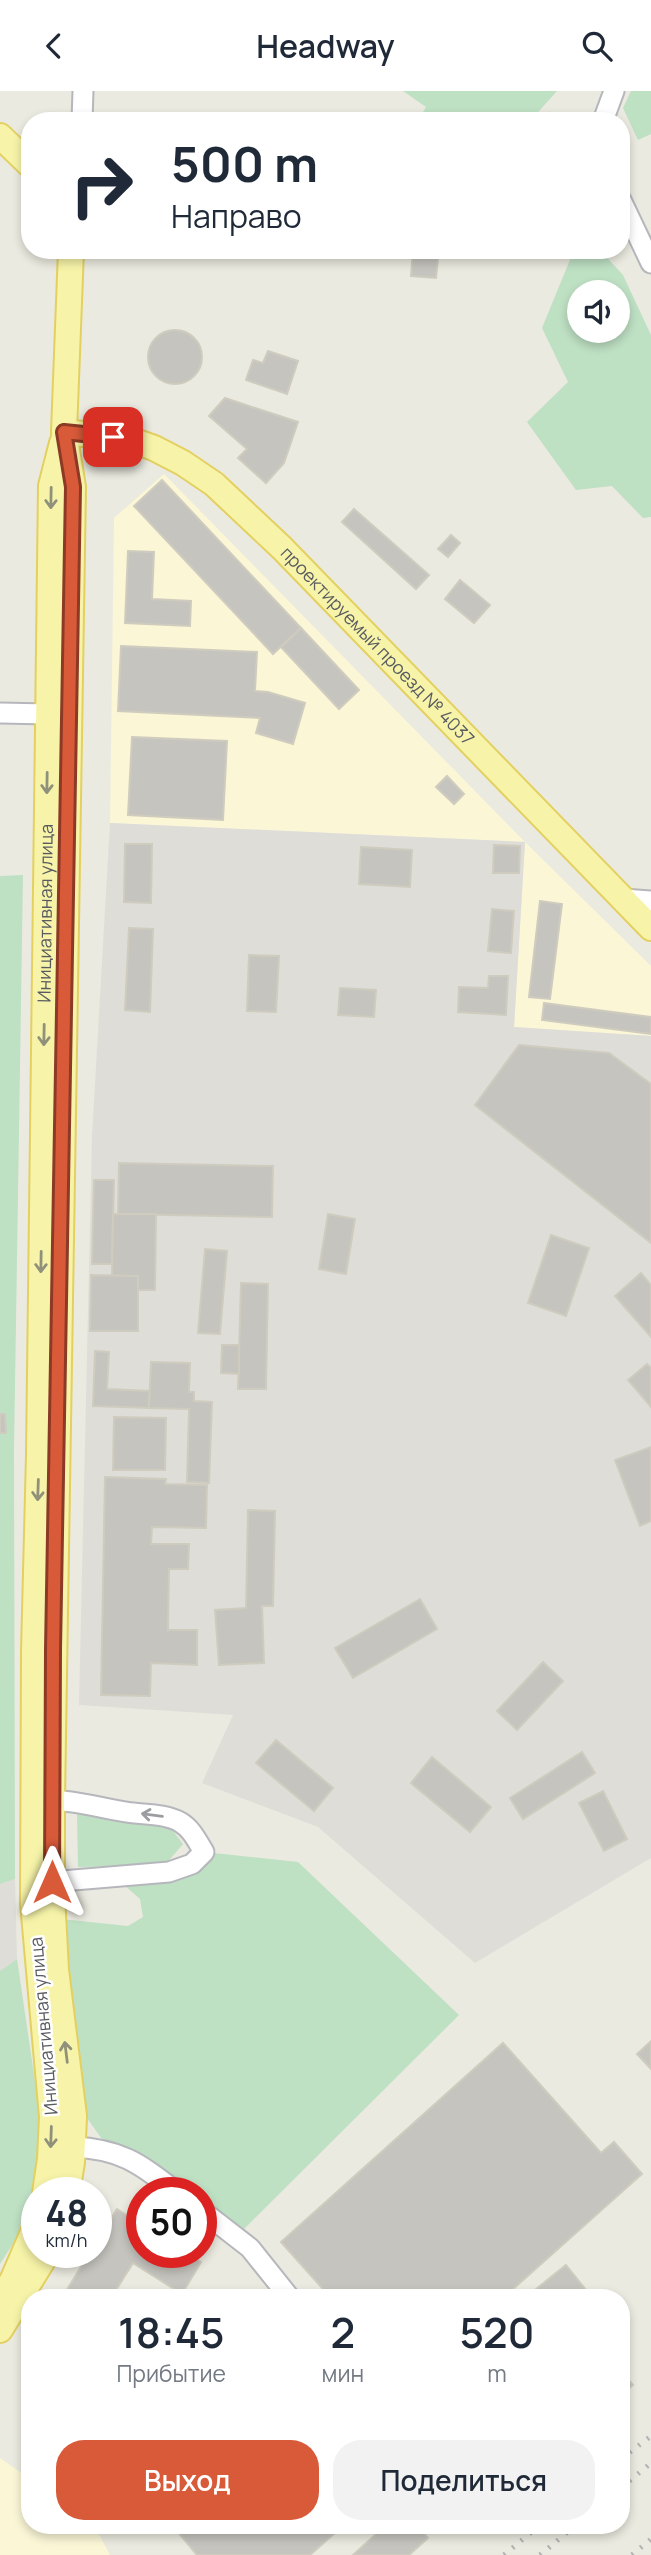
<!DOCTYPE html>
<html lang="ru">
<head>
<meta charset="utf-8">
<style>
  :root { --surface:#fff; --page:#f2f2f3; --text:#1f2937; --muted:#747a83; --accent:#d85a39 }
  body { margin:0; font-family:Manrope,sans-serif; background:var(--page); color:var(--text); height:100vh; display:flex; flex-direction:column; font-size:26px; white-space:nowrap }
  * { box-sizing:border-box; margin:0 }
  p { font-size:23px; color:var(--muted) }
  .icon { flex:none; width:38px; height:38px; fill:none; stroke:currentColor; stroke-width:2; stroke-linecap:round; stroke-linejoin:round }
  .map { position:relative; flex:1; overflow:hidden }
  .side { position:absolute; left:21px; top:2198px; width:609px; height:245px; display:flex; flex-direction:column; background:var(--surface); border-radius:28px; box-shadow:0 4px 10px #0003 }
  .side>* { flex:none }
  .hud { position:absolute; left:21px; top:21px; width:609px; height:147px; border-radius:28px; box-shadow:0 4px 10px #0003; background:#fff; color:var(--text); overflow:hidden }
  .buttons { position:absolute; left:567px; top:189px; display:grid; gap:14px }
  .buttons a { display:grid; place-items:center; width:63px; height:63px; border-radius:50%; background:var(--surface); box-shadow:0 4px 10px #0003; font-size:35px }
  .speed { position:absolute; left:21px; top:2086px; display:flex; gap:14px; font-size:35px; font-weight:700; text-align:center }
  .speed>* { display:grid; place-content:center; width:91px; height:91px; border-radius:50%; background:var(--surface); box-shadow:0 4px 10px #0003; line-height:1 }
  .speed small { font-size:18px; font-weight:400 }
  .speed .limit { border:10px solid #d22; background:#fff; color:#111 }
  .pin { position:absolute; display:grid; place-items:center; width:60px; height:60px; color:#fff; margin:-30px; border-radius:14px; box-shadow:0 4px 10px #0006 }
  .me { position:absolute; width:77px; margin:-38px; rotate:0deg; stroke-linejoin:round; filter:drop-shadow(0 0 5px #0008) }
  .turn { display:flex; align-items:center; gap:24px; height:147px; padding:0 35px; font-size:32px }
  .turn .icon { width:91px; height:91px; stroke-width:2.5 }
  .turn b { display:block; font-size:49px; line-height:60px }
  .eta { display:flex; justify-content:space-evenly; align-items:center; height:119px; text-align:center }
  .eta b { font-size:42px; font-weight:600; line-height:49px }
  .primary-button { display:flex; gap:14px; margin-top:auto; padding:14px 35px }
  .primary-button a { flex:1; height:80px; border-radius:28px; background:var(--accent); color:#fff; font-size:28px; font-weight:600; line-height:80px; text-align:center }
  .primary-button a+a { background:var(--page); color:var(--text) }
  header { display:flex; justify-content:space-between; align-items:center; height:91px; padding:0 35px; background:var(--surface); font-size:32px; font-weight:600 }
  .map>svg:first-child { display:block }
</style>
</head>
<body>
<header><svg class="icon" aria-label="back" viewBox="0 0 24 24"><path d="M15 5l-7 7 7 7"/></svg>Headway<svg class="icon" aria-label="search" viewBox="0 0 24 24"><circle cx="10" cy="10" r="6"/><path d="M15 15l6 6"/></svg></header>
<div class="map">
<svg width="651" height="2464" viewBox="0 0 651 2464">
  <rect width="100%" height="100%" fill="#ebeae0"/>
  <g fill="#faf6d6">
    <path d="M164,383L525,751L651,875V945L514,936L525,751L110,732L114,427Z"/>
    <path d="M0,2367L30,2388V2434H94L110,2464H0Z"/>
  </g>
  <g fill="#deddd8">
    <path d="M110,732L525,751L514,936L651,945V1767L475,1872L318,1736L202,1692L233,1624L79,1614L92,1045Z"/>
    <path d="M15,1788L17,1868L0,1880V1793Z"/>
  </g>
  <g fill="#bee0c3" fill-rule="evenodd">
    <path d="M403,0H557L530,30H418L426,16Z"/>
    <path d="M631,0H651V43L638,49L623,17Z"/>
    <path d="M574,159H600L623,184L651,244V426L643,427L612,395L576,399L527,331L568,291L542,237ZM618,201V240H579V201Z"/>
    <path d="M23,784L14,1359L15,1788L0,1793V785Z"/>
    <path d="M77,1723L170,1736L183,1753L165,1774L78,1776Z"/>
    <path d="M204,1761L298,1771L459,1924L236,2146L201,2119V2102H178L111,2061L80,2017L61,1828L128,1835L143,1826L140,1808L124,1794Z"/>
    <path d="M17,1868L41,2031L38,2072L30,2106L16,2148L0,2173V1880Z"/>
  </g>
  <g fill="#c6c4be" stroke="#cfccbf" stroke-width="2">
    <path d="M413,159H439L436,187L411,185Z"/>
    <circle cx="175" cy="266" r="27"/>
    <path d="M268,260L298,270L287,303L246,289L253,269L263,272Z"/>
    <path d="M225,307L298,331L284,372L266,392L238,367L247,358L209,325Z"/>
    <path d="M162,389L301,537L273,563L134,415Z"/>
    <path d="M354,418L429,484L416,498L342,431Z"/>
    <path d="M451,444L460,452L448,466L438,458Z"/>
    <path d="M128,460L154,461L152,508L191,510L190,535L125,532Z"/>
    <path d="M460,489L490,514L474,532L445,508Z"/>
    <path d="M301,537L359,599L339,618L281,556Z"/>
    <path d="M121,555L257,561L255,600L268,601L305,612L293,653L256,642L260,627L118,620Z"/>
    <path d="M132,646L227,650L223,729L128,724Z"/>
    <path d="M447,685L464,703L454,713L436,696Z"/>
    <path d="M125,753H152L151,812L124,811Z"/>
    <path d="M494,754L520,755L519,782H493Z"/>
    <path d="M361,756L412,759L410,796L359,793Z"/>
    <path d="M540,810L562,813L550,908L529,906Z"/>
    <path d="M492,818L514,820L511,862L488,860Z"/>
    <path d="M129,837L153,838L150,921L125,919Z"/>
    <path d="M249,864L279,865L276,921L247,920Z"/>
    <path d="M489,885H508L506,924L458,921L459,896L488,897Z"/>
    <path d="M340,897L376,899L374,926L338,924Z"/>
    <path d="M544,912L651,926V943L542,929Z"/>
    <path d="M519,954L609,962L651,993V1152L475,1014Z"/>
    <path d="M119,1072L273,1075L272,1126L118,1123Z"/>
    <path d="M94,1089H114L112,1173H92Z"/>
    <path d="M113,1123H156L155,1199H138V1185H112Z"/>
    <path d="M328,1123L355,1128L346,1183L319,1178Z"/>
    <path d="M551,1144L589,1157L566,1225L528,1212Z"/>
    <path d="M205,1158L227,1160L220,1243L198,1242Z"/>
    <path d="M641,1182L651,1194V1246L615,1205Z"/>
    <path d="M91,1184L138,1185V1240H90Z"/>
    <path d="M241,1192L268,1193L266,1298H238Z"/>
    <path d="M222,1254H239V1283L221,1282Z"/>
    <path d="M95,1260L109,1261L107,1298L150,1300L149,1317L93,1315Z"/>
    <path d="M151,1271L190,1272L189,1301H194V1310L212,1311L209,1392L187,1391L189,1318L149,1317Z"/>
    <path d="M647,1273L651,1277V1316L628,1289Z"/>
    <path d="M0,1323H5L6,1342H0Z"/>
    <path d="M114,1326L166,1327L165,1379H113Z"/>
    <path d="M651,1356V1430L640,1435L615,1369Z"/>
    <path d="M105,1386L166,1388L165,1393L207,1394L206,1437L152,1436L151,1453H189L188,1478H169L168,1539H197V1574L151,1572L150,1605L101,1604Z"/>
    <path d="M248,1419L275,1420L273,1515H262L264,1572L219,1574L215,1519L246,1517Z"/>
    <path d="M420,1508L437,1538L353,1587L335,1557Z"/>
    <path d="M543,1571L563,1590L517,1639L497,1620Z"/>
    <path d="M276,1649L333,1697L314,1720L256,1672Z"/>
    <path d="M582,1661L595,1682L523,1728L510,1707Z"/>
    <path d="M432,1666L491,1716L470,1741L411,1692Z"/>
    <path d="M603,1700L627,1748L604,1760L579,1712Z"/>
    <path d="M651,1950V1978L637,1963Z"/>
    <path d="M503,1952L601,2062L614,2051L642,2083L503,2207H331L281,2151Z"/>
    <path d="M117,2118L142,2134V2161H185L201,2171L182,2203L133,2172L111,2207H74L65,2202L90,2161H96V2152Z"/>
    <path d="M566,2174L590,2204L587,2207H525Z"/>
    <path d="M621,2281L633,2294L621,2304Z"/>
    <path d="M172,2434H344L310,2464H197Z"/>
    <path d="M386,2434H417L428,2447L409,2464H353Z"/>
  </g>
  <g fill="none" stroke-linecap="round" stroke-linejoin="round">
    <g stroke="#b6b7bc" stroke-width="23">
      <g id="minor">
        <path d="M82,30L83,0"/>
        <path d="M603,30L614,0"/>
        <path d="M621,109L651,172"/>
        <path d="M0,622L48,623"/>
        <path d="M623,808L651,810"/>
        <path d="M38,1792L169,1781L192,1773L204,1761C197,1750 192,1738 180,1731C164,1722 143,1724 126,1721C96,1716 69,1708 39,1709"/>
        <path d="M73,2056C122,2058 140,2073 178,2102"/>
        <path d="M201,2119L250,2157L290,2207"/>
      </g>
    </g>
    <g stroke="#e3d061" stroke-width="28">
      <g id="major">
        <path d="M0,45L30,74"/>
        <path id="s1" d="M64,341L129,348L154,357L183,372L214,393L282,457L651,837"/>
        <path id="s2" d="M45,2102L50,2068L52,2026L33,1812L34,1560L39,1364L51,395L62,352"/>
        <path d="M67,2102L72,2071L74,2025L56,1879L52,1805V1709L73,396L64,341L71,159"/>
        <path d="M0,2208L12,2190L37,2132"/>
        <path d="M0,2239L48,2161"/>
      </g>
    </g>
    <use href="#minor" stroke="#fff" stroke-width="19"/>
    <use href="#major" stroke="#f7f4a9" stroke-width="24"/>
    <g stroke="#b1b2b2" stroke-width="5" stroke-dasharray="2 9" stroke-linecap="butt">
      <path d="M621,2368L651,2345"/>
      <path d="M621,2397L651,2372"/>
      <path d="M504,2464L540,2434"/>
      <path d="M540,2464L576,2434"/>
      <path d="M632,2464L651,2448"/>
    </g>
  </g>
  <defs><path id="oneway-shaft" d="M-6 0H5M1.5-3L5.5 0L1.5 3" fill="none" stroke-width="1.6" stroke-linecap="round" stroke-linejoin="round" transform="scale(1.75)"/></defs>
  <g stroke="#90917a">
    <use href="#oneway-shaft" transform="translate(51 407) rotate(91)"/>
    <use href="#oneway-shaft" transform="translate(47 692) rotate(91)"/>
    <use href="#oneway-shaft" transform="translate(44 944) rotate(91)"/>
    <use href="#oneway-shaft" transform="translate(41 1171) rotate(91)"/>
    <use href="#oneway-shaft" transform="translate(38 1399) rotate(92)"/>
    <use href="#oneway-shaft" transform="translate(66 1961) rotate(-97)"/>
    <use href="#oneway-shaft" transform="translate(51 2046) rotate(92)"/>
  </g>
  <use stroke="#9b9da0" href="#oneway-shaft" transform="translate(152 1724) rotate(-173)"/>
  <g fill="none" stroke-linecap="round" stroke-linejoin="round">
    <g stroke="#8c3a25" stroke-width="18">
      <path id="route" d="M52,1791L53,1559L73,396L64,341L113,346"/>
    </g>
    <use href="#route" stroke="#d85a39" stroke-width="12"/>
  </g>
  <g text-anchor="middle" stroke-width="5" stroke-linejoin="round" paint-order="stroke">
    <g font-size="18" fill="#595b60" stroke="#fff">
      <text dy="6" stroke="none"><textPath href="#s1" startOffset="392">проектируемый проезд № 4037</textPath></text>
      <text dy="6" stroke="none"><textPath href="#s2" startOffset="1281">Инициативная улица</textPath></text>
      <text transform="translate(44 1935) rotate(-95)" y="6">Инициативная улица</text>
    </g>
  </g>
</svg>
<div class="buttons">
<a><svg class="icon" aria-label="sound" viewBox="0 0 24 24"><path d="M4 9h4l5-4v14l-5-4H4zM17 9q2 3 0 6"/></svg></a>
</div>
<div class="speed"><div>48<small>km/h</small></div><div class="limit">50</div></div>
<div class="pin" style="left:113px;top:346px;background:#d93025"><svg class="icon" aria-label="arrive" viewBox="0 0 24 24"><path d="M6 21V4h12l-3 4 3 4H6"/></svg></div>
<svg class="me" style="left:52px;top:1791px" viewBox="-20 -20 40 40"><path d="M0-17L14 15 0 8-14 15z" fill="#d85a39" stroke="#fff" stroke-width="4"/></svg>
<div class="hud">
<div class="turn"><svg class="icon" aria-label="right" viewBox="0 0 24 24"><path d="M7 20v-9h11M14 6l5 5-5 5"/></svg><div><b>500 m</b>Направо</div></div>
</div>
<section class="side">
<div class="eta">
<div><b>18:45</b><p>Прибытие</p></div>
<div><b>2</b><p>мин</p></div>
<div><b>520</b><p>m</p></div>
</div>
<div class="primary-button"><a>Выход</a><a>Поделиться</a></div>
</section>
</div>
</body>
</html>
